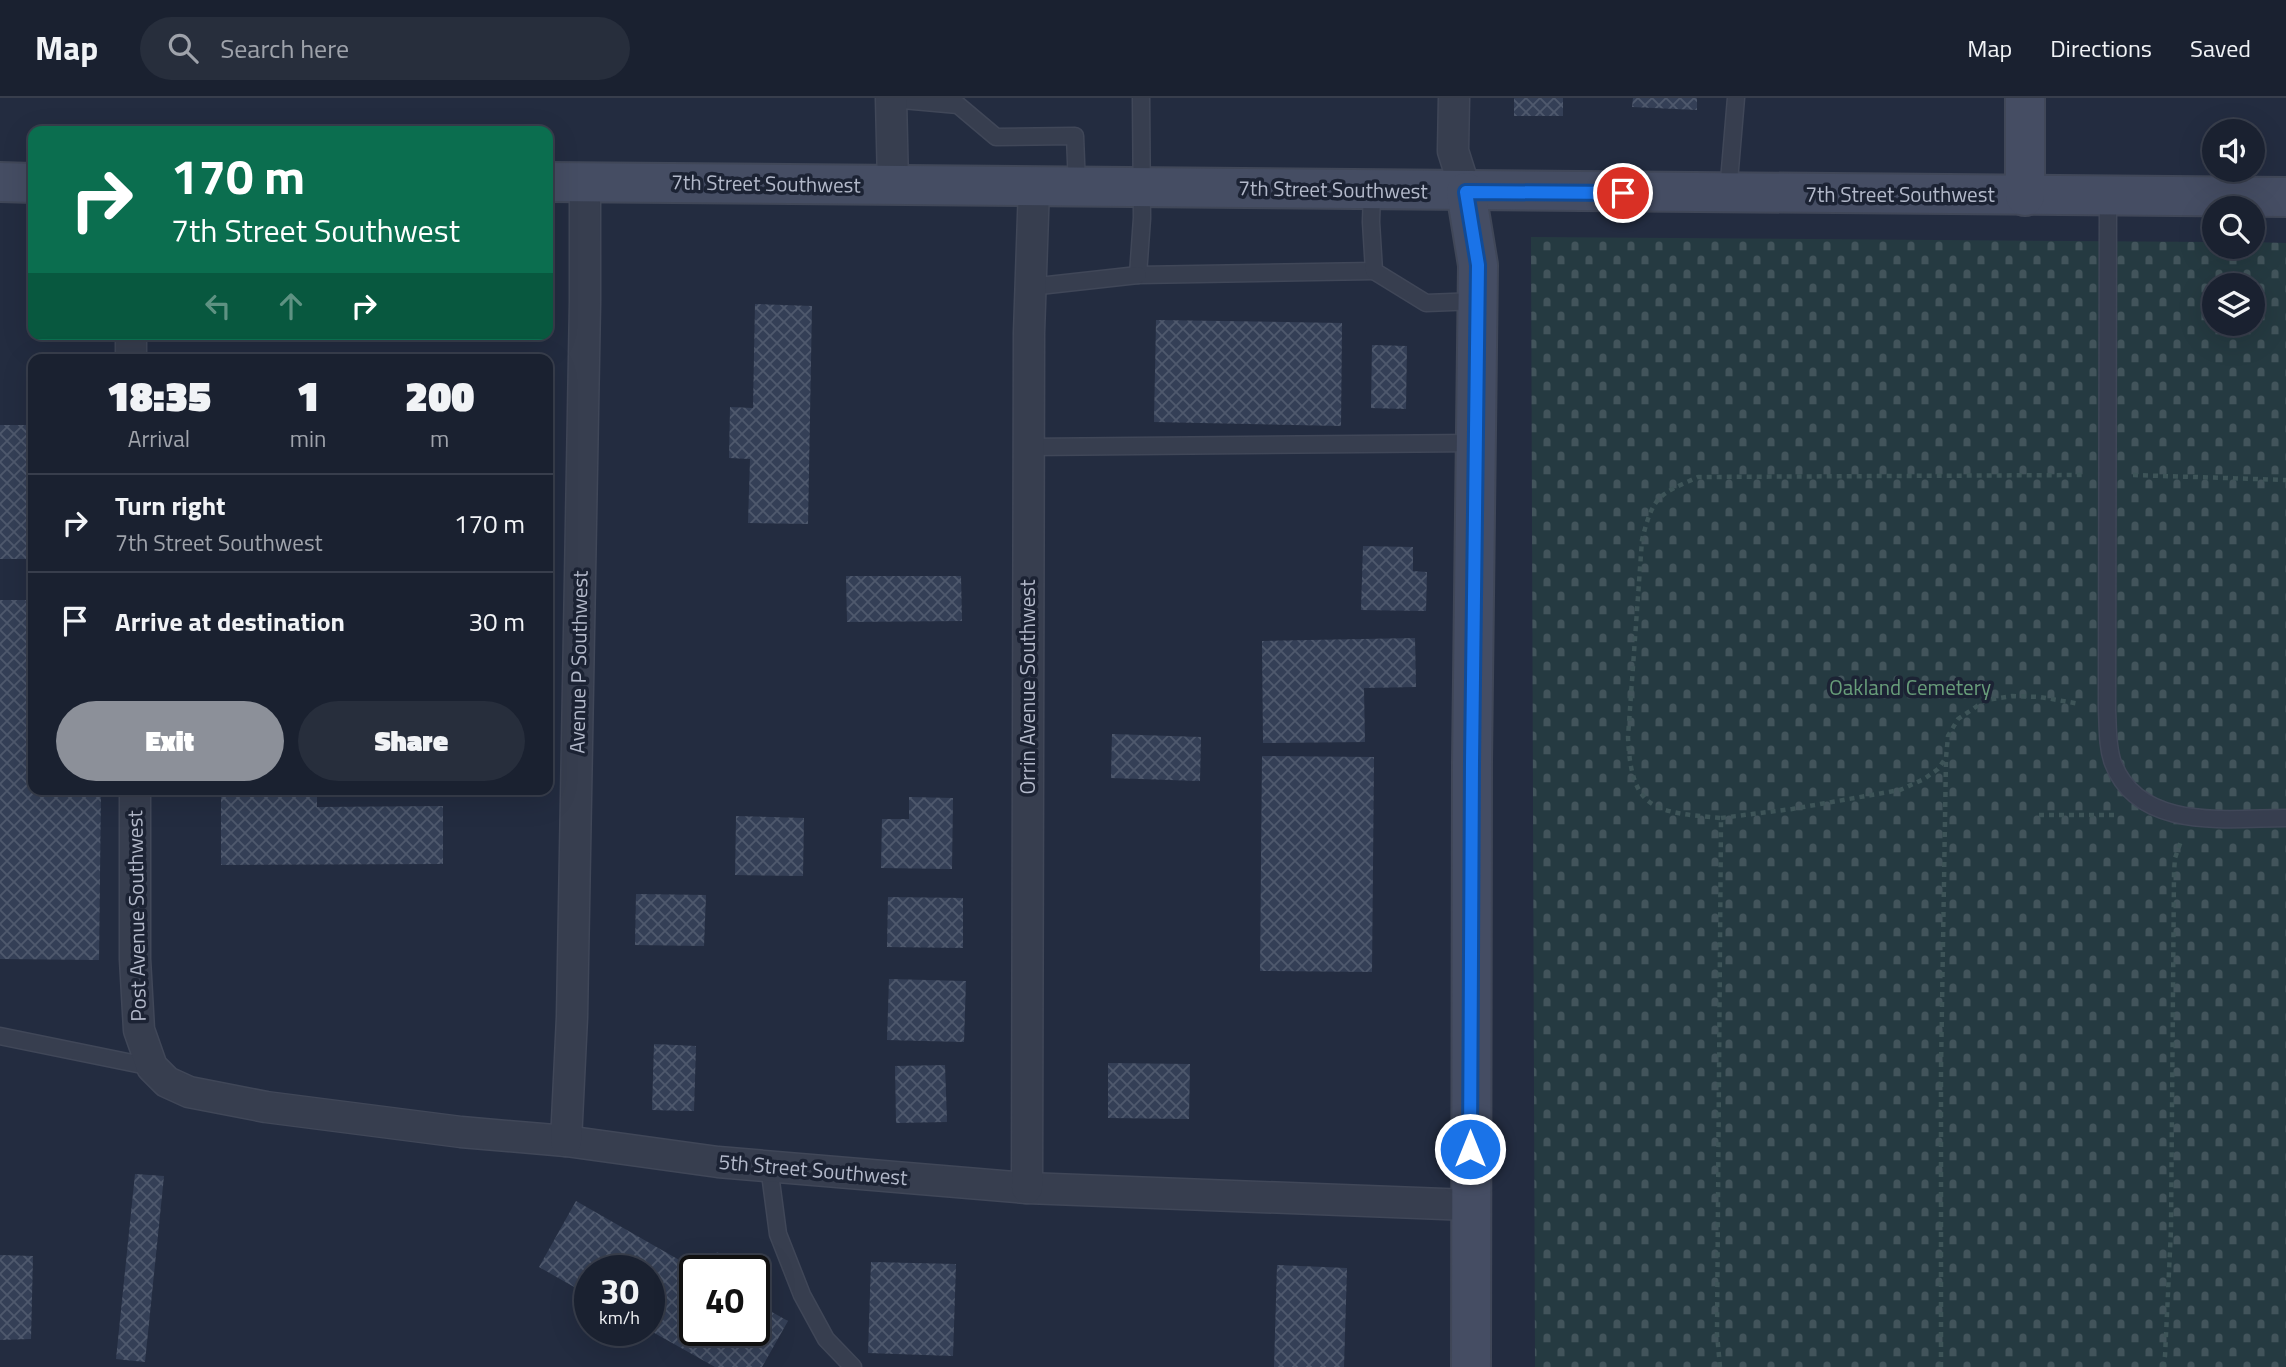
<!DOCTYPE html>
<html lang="en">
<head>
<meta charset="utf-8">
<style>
  :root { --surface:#1a2130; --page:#272e3c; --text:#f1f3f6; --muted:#9fa3ab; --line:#383e4c; --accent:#8c9099 }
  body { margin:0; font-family:"Titillium Web",sans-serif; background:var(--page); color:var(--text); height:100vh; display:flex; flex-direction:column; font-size:26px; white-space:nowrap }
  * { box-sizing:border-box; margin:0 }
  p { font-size:23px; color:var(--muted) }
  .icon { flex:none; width:38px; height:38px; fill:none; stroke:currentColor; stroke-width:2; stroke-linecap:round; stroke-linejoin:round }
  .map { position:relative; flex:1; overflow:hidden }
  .details { position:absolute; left:28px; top:256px; width:525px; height:441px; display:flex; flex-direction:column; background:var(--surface); border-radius:14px; box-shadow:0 7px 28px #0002,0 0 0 2px var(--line) }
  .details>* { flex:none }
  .guide { position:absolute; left:28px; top:28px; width:525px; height:214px; border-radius:14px; box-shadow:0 7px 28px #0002,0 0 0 2px var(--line); background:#0b6e4f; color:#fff; overflow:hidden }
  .tools { position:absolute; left:2202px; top:21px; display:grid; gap:14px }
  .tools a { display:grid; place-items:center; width:63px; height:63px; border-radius:50%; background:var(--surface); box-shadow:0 7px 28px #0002,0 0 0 2px var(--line); font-size:35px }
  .speed { position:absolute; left:574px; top:1157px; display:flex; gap:14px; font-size:35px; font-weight:700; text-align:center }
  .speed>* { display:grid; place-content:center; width:91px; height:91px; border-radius:50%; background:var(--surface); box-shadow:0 7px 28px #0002,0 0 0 2px var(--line); line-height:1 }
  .speed small { font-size:18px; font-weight:400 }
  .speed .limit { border:4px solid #111; border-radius:10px; background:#fff; color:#111 }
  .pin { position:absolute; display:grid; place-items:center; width:60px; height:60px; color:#fff; margin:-30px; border:4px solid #fff; border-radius:50%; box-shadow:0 2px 7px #0007 }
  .me { position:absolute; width:77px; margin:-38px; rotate:0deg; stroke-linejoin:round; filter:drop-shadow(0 0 5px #0008) }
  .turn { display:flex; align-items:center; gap:24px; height:147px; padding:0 28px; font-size:32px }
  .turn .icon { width:91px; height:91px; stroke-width:2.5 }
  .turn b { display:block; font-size:49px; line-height:60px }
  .lanes { display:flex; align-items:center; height:66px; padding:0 28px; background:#0003; justify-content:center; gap:35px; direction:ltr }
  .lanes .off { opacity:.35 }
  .eta { display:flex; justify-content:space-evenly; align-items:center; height:119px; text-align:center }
  .eta b { font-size:42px; font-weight:800; line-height:49px }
  .primary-button { display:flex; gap:14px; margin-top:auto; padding:14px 28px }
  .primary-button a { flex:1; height:80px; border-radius:42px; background:var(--accent); color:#fff; font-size:28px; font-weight:800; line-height:80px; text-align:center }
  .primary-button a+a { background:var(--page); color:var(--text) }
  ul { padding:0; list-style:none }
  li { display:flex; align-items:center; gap:21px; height:98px; padding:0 28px; border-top:2px solid var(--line) }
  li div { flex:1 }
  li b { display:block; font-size:26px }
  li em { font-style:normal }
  header { display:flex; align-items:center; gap:42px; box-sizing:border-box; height:98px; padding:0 35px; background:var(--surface); border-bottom:2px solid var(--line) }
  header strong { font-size:33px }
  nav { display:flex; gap:38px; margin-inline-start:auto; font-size:24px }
  .search { width:490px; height:63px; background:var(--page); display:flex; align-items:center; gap:18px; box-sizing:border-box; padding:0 24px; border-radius:38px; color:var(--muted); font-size:26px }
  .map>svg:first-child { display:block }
</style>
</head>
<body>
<header>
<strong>Map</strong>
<div class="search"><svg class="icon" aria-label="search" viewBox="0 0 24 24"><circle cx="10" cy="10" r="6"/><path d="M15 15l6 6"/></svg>Search here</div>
<nav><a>Map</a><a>Directions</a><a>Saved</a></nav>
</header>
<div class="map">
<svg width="2286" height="1269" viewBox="0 0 2286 1269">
  <defs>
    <pattern id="cemetery-stones" width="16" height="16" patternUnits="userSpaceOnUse" patternTransform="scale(1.75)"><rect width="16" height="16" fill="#253a41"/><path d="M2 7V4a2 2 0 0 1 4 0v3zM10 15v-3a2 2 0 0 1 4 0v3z" fill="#42545b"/></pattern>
    <pattern id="building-cross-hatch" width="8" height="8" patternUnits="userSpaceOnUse" patternTransform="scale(1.75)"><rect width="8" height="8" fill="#343f56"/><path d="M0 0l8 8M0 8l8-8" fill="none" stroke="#4f596d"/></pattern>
  </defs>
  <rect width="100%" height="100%" fill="#232c40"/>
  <path fill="url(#cemetery-stones)" fill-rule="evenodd" d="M1531,139L2214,144V149H2252V144L2286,145V1269H1535ZM2214,187H2252V226H2214Z"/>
  <g fill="url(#building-cross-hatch)">
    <rect x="1514" y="0" width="49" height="18"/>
    <path d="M1633,0H1697V12L1632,9Z"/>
    <path d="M755,206L812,208L808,426L748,425L750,361L729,360L730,309L753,310Z"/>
    <path d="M1156,222L1342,225L1341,328L1154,324Z"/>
    <path d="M1372,247L1407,248L1406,311L1371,310Z"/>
    <rect x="0" y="327" width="33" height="134"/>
    <path d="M1363,448L1413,449V473L1427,474L1426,513L1361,512Z"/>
    <path d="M846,478H961L962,523L847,524Z"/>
    <path d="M0,502H33V691H101L99,862L0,861Z"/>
    <path d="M1415,540L1416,589L1364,590L1365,644L1263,645L1262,543Z"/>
    <path d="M1112,636L1201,639L1200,683L1111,680Z"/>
    <path d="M1262,658L1374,659L1372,874L1260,873Z"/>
    <path d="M221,691H317V709L443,708V766L221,767Z"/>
    <path d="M909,699L953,700L952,771L881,770L882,721H909Z"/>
    <path d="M736,718L804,720L803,778L735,777Z"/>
    <path d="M636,796L706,797L704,848L635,847Z"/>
    <path d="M888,799L963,800V850L887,849Z"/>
    <path d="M889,881L966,883L964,944L887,942Z"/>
    <path d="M654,946L696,948L694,1013L652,1012Z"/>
    <path d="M1108,965L1190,966L1189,1021L1108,1020Z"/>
    <path d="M945,967L947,1024L896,1025L895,968Z"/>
    <path d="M135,1076L164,1078L145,1264L116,1261Z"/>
    <path d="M576,1103L695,1171V1232H754V1204L788,1223L762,1269H715L649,1232V1172H590V1198L539,1169Z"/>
    <path d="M717,1154L742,1168L739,1172H707Z"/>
    <path d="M0,1157L33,1158L31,1241L0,1242Z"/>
    <path d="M871,1164L956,1166L953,1258L868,1255Z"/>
    <path d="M1277,1167L1347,1170L1344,1269H1274Z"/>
  </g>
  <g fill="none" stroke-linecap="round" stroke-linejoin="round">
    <g stroke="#404758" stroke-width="19">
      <g id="lane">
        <path d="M1141,0L1142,120L1138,177L1374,173"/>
        <path d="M891,1L958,7L996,39L1075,38L1077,89"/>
        <path d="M1372,92L1371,124L1374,173L1426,205L1478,203"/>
        <path d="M1728,95L1736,0"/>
        <path d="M2108,97L2107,612C2108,629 2107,649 2113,665C2139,734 2229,720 2286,720"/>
        <path d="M1030,189L1138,177"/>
        <path d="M1029,349L1476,345"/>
        <path d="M0,938L152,969"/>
        <path d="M769,1068L778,1136L802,1197L826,1241L853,1269"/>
      </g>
    </g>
    <g stroke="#404758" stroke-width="33">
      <g id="street">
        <path d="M891,0L893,87"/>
        <path d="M1454,0L1453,53L1466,94"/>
        <path d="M131,236V261"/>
        <path d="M135,691V861L139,932L152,969L167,984L189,994L266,1009L461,1034L566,1043L718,1064L1027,1090L1470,1107"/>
        <path d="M566,1043L572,919L585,204V84"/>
        <path d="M1027,1090L1029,235L1034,88"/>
      </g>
    </g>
    <g stroke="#404758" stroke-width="42">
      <g id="secondary">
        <path d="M0,84L33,85"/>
        <path d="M548,84L2286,99"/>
        <path d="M1466,94L1478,167L1472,664L1471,1269"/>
        <path d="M2025,98V0"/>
      </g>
    </g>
    <g stroke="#3e5458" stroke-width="4.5" stroke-dasharray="5 5" stroke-linecap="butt">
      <path d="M2133,377L2286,382"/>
      <path d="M2039,717H2118"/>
      <path d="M1721,720L1792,711L1900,692L1924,681L1938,671L1945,661"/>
      <path d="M1720,1269L1717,1236L1721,720C1655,714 1631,713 1628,639L1642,442C1653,398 1658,397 1698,379L2082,377"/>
      <path d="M1941,1269V971L1946,660L1948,638L1958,621L1986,602L2012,598L2040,599L2080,606"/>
      <path d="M2163,1269L2165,1258L2171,1132L2174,774L2175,760L2181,743"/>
    </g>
    <use href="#lane" stroke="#373e4f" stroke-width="16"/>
    <use href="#street" stroke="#373e4f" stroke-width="30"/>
    <use href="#secondary" stroke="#454d63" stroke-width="38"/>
  </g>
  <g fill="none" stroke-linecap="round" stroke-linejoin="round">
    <g stroke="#114b97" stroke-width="18">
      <path id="route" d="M1470,1051L1472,664L1478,167L1466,94L1623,95"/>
    </g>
    <use href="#route" stroke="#1a73e8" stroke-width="12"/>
  </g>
  <g text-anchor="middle" stroke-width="7" stroke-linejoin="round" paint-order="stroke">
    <g font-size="21" fill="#b3b9ca" stroke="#1c2334">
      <text transform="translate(766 86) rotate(1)" y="7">7th Street Southwest</text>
      <text transform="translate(1333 92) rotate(1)" y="7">7th Street Southwest</text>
      <text x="1900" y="104">7th Street Southwest</text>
      <text transform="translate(579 564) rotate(-89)" y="7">Avenue P Southwest</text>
      <text transform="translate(1028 589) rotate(-90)" y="7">Orrin Avenue Southwest</text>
      <text transform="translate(137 818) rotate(-91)" y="7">Post Avenue Southwest</text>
      <text transform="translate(813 1072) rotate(5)" y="7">5th Street Southwest</text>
    </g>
    <g font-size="21" fill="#689d7a" stroke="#1c2334">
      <text x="1910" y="597">Oakland Cemetery</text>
    </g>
  </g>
</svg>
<div class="tools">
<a><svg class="icon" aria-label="sound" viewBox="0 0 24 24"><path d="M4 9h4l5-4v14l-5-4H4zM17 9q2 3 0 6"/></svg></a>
<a><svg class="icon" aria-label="search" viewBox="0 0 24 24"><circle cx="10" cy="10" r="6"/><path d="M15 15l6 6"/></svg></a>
<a><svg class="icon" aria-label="layers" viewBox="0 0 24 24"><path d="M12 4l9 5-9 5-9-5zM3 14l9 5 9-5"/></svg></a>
</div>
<div class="speed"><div>30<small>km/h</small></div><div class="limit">40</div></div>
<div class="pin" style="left:1623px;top:95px;background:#d93025"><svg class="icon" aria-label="arrive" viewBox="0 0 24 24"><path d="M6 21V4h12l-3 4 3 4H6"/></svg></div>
<svg class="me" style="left:1470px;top:1051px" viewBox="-20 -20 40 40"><circle r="17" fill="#1a73e8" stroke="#fff" stroke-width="3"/><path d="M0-11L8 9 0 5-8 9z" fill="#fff"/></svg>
<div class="guide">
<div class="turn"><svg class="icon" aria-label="right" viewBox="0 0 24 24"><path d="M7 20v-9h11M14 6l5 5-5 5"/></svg><div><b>170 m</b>7th Street Southwest</div></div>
<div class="lanes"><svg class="icon off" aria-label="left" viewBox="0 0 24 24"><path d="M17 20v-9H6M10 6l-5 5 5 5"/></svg><svg class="icon off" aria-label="ahead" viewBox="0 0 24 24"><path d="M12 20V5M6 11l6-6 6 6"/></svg><svg class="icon" aria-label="right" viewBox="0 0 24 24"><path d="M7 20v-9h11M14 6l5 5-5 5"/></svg></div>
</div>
<section class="details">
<div class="eta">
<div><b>18:35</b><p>Arrival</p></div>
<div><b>1</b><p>min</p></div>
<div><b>200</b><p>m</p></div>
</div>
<ul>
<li><svg class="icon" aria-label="right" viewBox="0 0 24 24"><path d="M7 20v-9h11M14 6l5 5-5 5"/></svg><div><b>Turn right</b><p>7th Street Southwest</p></div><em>170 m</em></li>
<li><svg class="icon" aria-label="arrive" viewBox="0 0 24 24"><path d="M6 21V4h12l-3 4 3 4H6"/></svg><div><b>Arrive at destination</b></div><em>30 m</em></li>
</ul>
<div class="primary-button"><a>Exit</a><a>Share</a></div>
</section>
</div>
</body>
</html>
